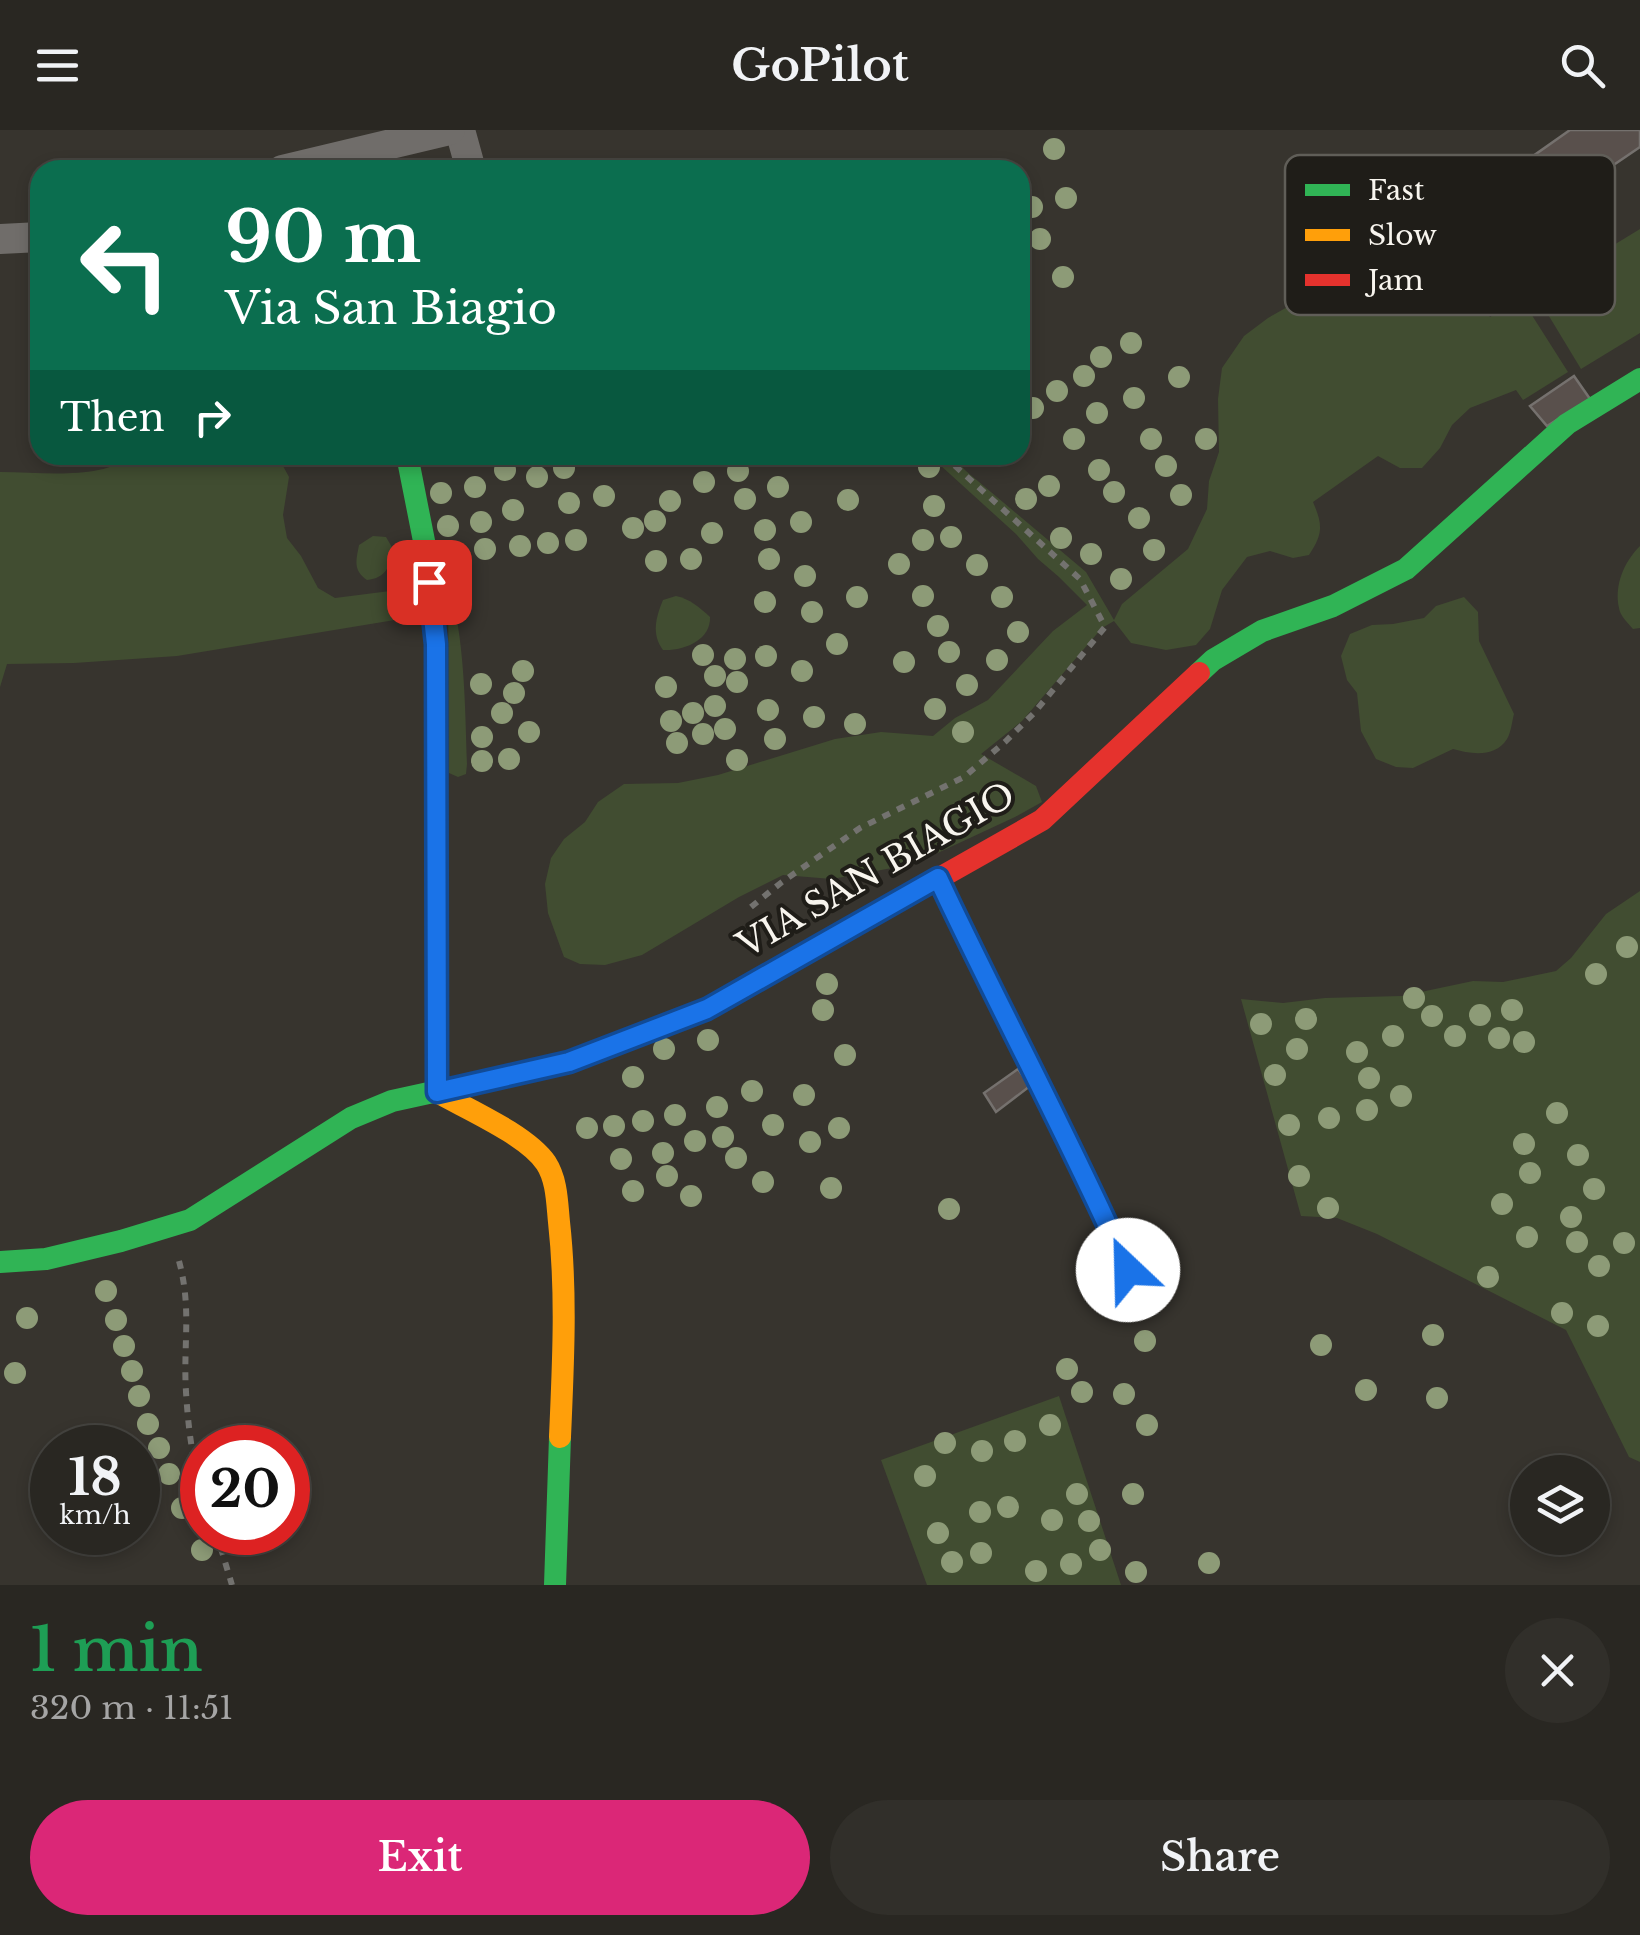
<!DOCTYPE html>
<html lang="en">
<head>
<meta charset="utf-8">
<style>
  :root { --surface:#292722; --page:#312f2a; --text:#f1f3f6; --muted:#a5a5a5; --line:#454440; --accent:#db2777 }
  body { margin:0; font-family:"Libre Baskerville",serif; background:var(--page); color:var(--text); height:100vh; display:flex; flex-direction:column; font-size:38px; white-space:nowrap }
  * { box-sizing:border-box; margin:0 }
  p { font-size:32px; color:var(--muted) }
  .icon { flex:none; width:55px; height:55px; fill:none; stroke:currentColor; stroke-width:2; stroke-linecap:round; stroke-linejoin:round }
  .map { position:relative; height:1455px; overflow:hidden }
  .drawer { display:flex; flex-direction:column; background:var(--surface); flex:1 }
  .drawer>* { flex:none }
  .banner { position:absolute; left:30px; top:30px; width:1000px; height:305px; border-radius:30px; box-shadow:0 5px 15px #0003,0 0 0 2px var(--line); background:#0b6e4f; color:#fff; overflow:hidden }
  .fabs { position:absolute; left:1510px; top:1325px; display:grid; gap:20px }
  .fabs a { display:grid; place-items:center; width:100px; height:100px; border-radius:50%; background:var(--surface); box-shadow:0 5px 15px #0003,0 0 0 2px var(--line); font-size:50px }
  .speed { position:absolute; left:30px; top:1295px; display:flex; gap:20px; font-size:50px; font-weight:700; text-align:center }
  .speed>* { display:grid; place-content:center; width:130px; height:130px; border-radius:50%; background:var(--surface); box-shadow:0 5px 15px #0003,0 0 0 2px var(--line); line-height:1 }
  .speed small { font-size:25px; font-weight:400 }
  .speed .limit { border:15px solid #d22; background:#fff; color:#111 }
  .pin { position:absolute; display:grid; place-items:center; width:85px; height:85px; color:#fff; margin:-42px; border-radius:20px; box-shadow:0 5px 15px #0006 }
  .me { position:absolute; width:110px; margin:-55px; rotate:336deg; stroke-linejoin:round; filter:drop-shadow(0 0 8px #0008) }
  .turn { display:flex; align-items:center; gap:35px; height:210px; padding:0 30px; font-size:45px }
  .turn .icon { width:130px; height:130px; stroke-width:2.5 }
  .turn b { display:block; font-size:70px; line-height:85px }
  .then { display:flex; align-items:center; height:95px; padding:0 30px; background:#0003; gap:20px; font-size:38px }
  .round { display:grid; place-items:center; flex:none; width:105px; height:105px; border-radius:52px; background:var(--page) }
  .summary { display:flex; align-items:center; justify-content:space-between; height:170px; padding:0 30px }
  h1 { font-size:60px; font-weight:600; line-height:75px; color:#1e9e55 }
  .button { display:flex; gap:20px; margin-top:auto; padding:20px 30px }
  .button a { flex:1; height:115px; border-radius:60px; background:var(--accent); color:#fff; font-size:40px; font-weight:600; line-height:115px; text-align:center }
  .button a+a { background:var(--page); color:var(--text) }
  header { display:flex; justify-content:space-between; align-items:center; height:130px; padding:0 30px; background:var(--surface); font-size:45px; font-weight:600 }
  .map>svg:first-child { display:block }
</style>
</head>
<body>
<header><svg class="icon" aria-label="menu" viewBox="0 0 24 24"><path d="M4 6h16M4 12h16M4 18h16"/></svg>GoPilot<svg class="icon" aria-label="search" viewBox="0 0 24 24"><circle cx="10" cy="10" r="6"/><path d="M15 15l6 6"/></svg></header>
<div class="map">
<svg width="1640" height="1455" viewBox="0 0 1640 1455">
  <rect width="100%" height="100%" fill="#37342e"/>
  <g fill="#414d31">
    <path d="M1640,99V203L1581,239L1535,163Z"/>
    <path d="M1384,109C1392,109 1401,108 1408,111C1441,128 1469,158 1490,187L1521,168L1568,242L1523,270L1516,260L1470,278L1452,295L1440,318L1422,338H1400L1378,326L1313,372C1323,395 1323,404 1309,425L1293,428L1270,421L1247,427L1222,460L1210,499L1196,515L1166,520L1131,513L1114,491L1102,498L1022,591L981,624L1036,656L1042,672L1015,687L914,734L832,749L783,745L739,767L642,825L605,835L580,834L564,827L548,783L545,754L551,728L564,709L585,692L598,672L624,654L678,653L718,645L835,609L881,602L933,606L955,588L988,570L1053,501L1087,475L1059,447L1038,429L1016,404L929,325H951L966,341L1086,442L1114,490L1122,474L1188,419L1207,379L1209,351L1219,322L1218,269L1222,238L1244,206L1268,188L1307,166L1364,116Z"/>
    <path d="M135,325H277L289,347L283,385L287,408L301,426L318,458L335,468L390,461H416L425,485L177,526L74,533L7,534L0,557V342C44,342 98,351 135,325Z"/>
    <path d="M373,406L386,407L393,419C390,437 386,448 367,450C353,440 356,431 359,415Z"/>
    <path d="M1640,416V498L1633,499C1628,493 1620,486 1619,478C1614,455 1624,432 1640,416Z"/>
    <path d="M448,451C465,508 465,574 467,634L466,644L458,647L449,643Z"/>
    <path d="M676,466C690,469 699,477 710,487C711,510 684,521 663,520C651,504 656,487 663,470Z"/>
    <path d="M1464,467L1478,482L1479,511L1514,584C1512,591 1511,603 1507,609C1495,628 1471,624 1453,619L1413,638L1396,637L1376,629L1361,601L1357,563L1347,550L1341,526L1350,504L1372,495L1393,494L1424,488L1436,476Z"/>
    <path d="M1640,761V1332L1629,1327L1566,1200L1377,1104L1337,1088L1301,1086L1241,869L1283,873L1325,868L1402,866L1473,851L1503,852L1556,841L1571,828L1606,784Z"/>
    <path d="M1059,1266L1121,1455H927L881,1330Z"/>
  </g>
  <g fill="#59504c" stroke="#75716e" stroke-width="2.5">
    <path d="M1570,0H1640V17L1512,104L1479,64Z"/>
    <path d="M1574,246L1590,269L1547,296L1530,276Z"/>
    <path d="M1018,939L1030,956L996,982L984,963Z"/>
  </g>
  <g fill="none" stroke-linecap="round" stroke-linejoin="round">
    <g stroke="#73726f" stroke-width="6" stroke-dasharray="8 8" stroke-linecap="butt">
      <path d="M751,777L782,752L860,698L964,647L1006,611L1034,583L1105,497L1080,449L943,325"/>
      <path d="M179,1131C192,1179 183,1214 186,1262C188,1295 192,1330 202,1362"/>
      <path d="M216,1402L232,1455"/>
    </g>
    <path stroke="#706d6a" stroke-width="15" d="M939,752C1002,882 1070,1009 1128,1140"/>
    <g stroke="#706d6a" stroke-width="30">
      <path d="M460,0L471,40"/>
      <path d="M282,40L450,0"/>
      <path d="M0,109L40,107"/>
    </g>
    <g stroke="#30b455" stroke-width="22">
      <path d="M407,325L426,421L436,513V702"/>
      <path d="M1199,543L1213,530L1262,501L1333,476L1406,439L1567,294L1640,249"/>
      <path d="M0,1132L46,1129L121,1111L190,1090L351,988L392,971L488,950"/>
      <path d="M555,1455L560,1307"/>
    </g>
    <g stroke="#ff9f0a" stroke-width="22">
      <path d="M436,702L437,962C467,979 527,1005 546,1033C557,1050 557,1072 559,1092C567,1164 563,1236 560,1307"/>
      <path d="M488,950L569,932L707,879L851,798"/>
    </g>
    <path stroke="#e5322d" stroke-width="22" d="M851,798L1042,690L1199,543"/>
  </g>
  <g fill="#8d9b77">
    <circle cx="1054" cy="19" r="11"/>
    <circle cx="1066" cy="68" r="11"/>
    <circle cx="1032" cy="77" r="11"/>
    <circle cx="1040" cy="109" r="11"/>
    <circle cx="1063" cy="147" r="11"/>
    <circle cx="1131" cy="213" r="11"/>
    <circle cx="1101" cy="227" r="11"/>
    <circle cx="1084" cy="246" r="11"/>
    <circle cx="1179" cy="247" r="11"/>
    <circle cx="1057" cy="261" r="11"/>
    <circle cx="1134" cy="268" r="11"/>
    <circle cx="1033" cy="278" r="11"/>
    <circle cx="1097" cy="283" r="11"/>
    <circle cx="1074" cy="309" r="11"/>
    <circle cx="1151" cy="309" r="11"/>
    <circle cx="1206" cy="309" r="11"/>
    <circle cx="1166" cy="336" r="11"/>
    <circle cx="929" cy="337" r="11"/>
    <circle cx="564" cy="338" r="11"/>
    <circle cx="505" cy="340" r="11"/>
    <circle cx="1099" cy="340" r="11"/>
    <circle cx="738" cy="341" r="11"/>
    <circle cx="537" cy="347" r="11"/>
    <circle cx="704" cy="352" r="11"/>
    <circle cx="1049" cy="356" r="11"/>
    <circle cx="475" cy="357" r="11"/>
    <circle cx="778" cy="357" r="11"/>
    <circle cx="1114" cy="362" r="11"/>
    <circle cx="441" cy="363" r="11"/>
    <circle cx="1181" cy="365" r="11"/>
    <circle cx="604" cy="366" r="11"/>
    <circle cx="745" cy="369" r="11"/>
    <circle cx="1026" cy="369" r="11"/>
    <circle cx="848" cy="370" r="11"/>
    <circle cx="670" cy="371" r="11"/>
    <circle cx="569" cy="373" r="11"/>
    <circle cx="934" cy="376" r="11"/>
    <circle cx="513" cy="380" r="11"/>
    <circle cx="1139" cy="388" r="11"/>
    <circle cx="655" cy="391" r="11"/>
    <circle cx="481" cy="392" r="11"/>
    <circle cx="801" cy="392" r="11"/>
    <circle cx="448" cy="396" r="11"/>
    <circle cx="633" cy="398" r="11"/>
    <circle cx="765" cy="400" r="11"/>
    <circle cx="712" cy="403" r="11"/>
    <circle cx="951" cy="407" r="11"/>
    <circle cx="1061" cy="408" r="11"/>
    <circle cx="576" cy="410" r="11"/>
    <circle cx="923" cy="410" r="11"/>
    <circle cx="548" cy="413" r="11"/>
    <circle cx="520" cy="416" r="11"/>
    <circle cx="485" cy="419" r="11"/>
    <circle cx="1154" cy="420" r="11"/>
    <circle cx="1091" cy="424" r="11"/>
    <circle cx="454" cy="425" r="11"/>
    <circle cx="691" cy="429" r="11"/>
    <circle cx="769" cy="429" r="11"/>
    <circle cx="656" cy="431" r="11"/>
    <circle cx="899" cy="434" r="11"/>
    <circle cx="977" cy="435" r="11"/>
    <circle cx="805" cy="446" r="11"/>
    <circle cx="1121" cy="449" r="11"/>
    <circle cx="923" cy="466" r="11"/>
    <circle cx="857" cy="467" r="11"/>
    <circle cx="1002" cy="467" r="11"/>
    <circle cx="765" cy="472" r="11"/>
    <circle cx="812" cy="482" r="11"/>
    <circle cx="938" cy="496" r="11"/>
    <circle cx="1018" cy="502" r="11"/>
    <circle cx="837" cy="514" r="11"/>
    <circle cx="949" cy="522" r="11"/>
    <circle cx="703" cy="525" r="11"/>
    <circle cx="766" cy="526" r="11"/>
    <circle cx="735" cy="529" r="11"/>
    <circle cx="997" cy="530" r="11"/>
    <circle cx="904" cy="532" r="11"/>
    <circle cx="523" cy="541" r="11"/>
    <circle cx="802" cy="541" r="11"/>
    <circle cx="715" cy="546" r="11"/>
    <circle cx="737" cy="552" r="11"/>
    <circle cx="481" cy="554" r="11"/>
    <circle cx="967" cy="555" r="11"/>
    <circle cx="666" cy="557" r="11"/>
    <circle cx="514" cy="563" r="11"/>
    <circle cx="715" cy="576" r="11"/>
    <circle cx="935" cy="579" r="11"/>
    <circle cx="768" cy="580" r="11"/>
    <circle cx="502" cy="583" r="11"/>
    <circle cx="693" cy="583" r="11"/>
    <circle cx="814" cy="587" r="11"/>
    <circle cx="671" cy="591" r="11"/>
    <circle cx="855" cy="594" r="11"/>
    <circle cx="725" cy="599" r="11"/>
    <circle cx="529" cy="602" r="11"/>
    <circle cx="963" cy="602" r="11"/>
    <circle cx="703" cy="604" r="11"/>
    <circle cx="482" cy="607" r="11"/>
    <circle cx="775" cy="609" r="11"/>
    <circle cx="677" cy="613" r="11"/>
    <circle cx="509" cy="629" r="11"/>
    <circle cx="737" cy="630" r="11"/>
    <circle cx="482" cy="631" r="11"/>
    <circle cx="1627" cy="817" r="11"/>
    <circle cx="1596" cy="844" r="11"/>
    <circle cx="827" cy="854" r="11"/>
    <circle cx="1414" cy="868" r="11"/>
    <circle cx="823" cy="880" r="11"/>
    <circle cx="1512" cy="880" r="11"/>
    <circle cx="1480" cy="885" r="11"/>
    <circle cx="1432" cy="886" r="11"/>
    <circle cx="1306" cy="889" r="11"/>
    <circle cx="1261" cy="894" r="11"/>
    <circle cx="1393" cy="906" r="11"/>
    <circle cx="1455" cy="906" r="11"/>
    <circle cx="1499" cy="908" r="11"/>
    <circle cx="708" cy="910" r="11"/>
    <circle cx="1524" cy="912" r="11"/>
    <circle cx="664" cy="919" r="11"/>
    <circle cx="1297" cy="919" r="11"/>
    <circle cx="1357" cy="922" r="11"/>
    <circle cx="845" cy="925" r="11"/>
    <circle cx="1275" cy="945" r="11"/>
    <circle cx="633" cy="947" r="11"/>
    <circle cx="1369" cy="948" r="11"/>
    <circle cx="752" cy="961" r="11"/>
    <circle cx="804" cy="965" r="11"/>
    <circle cx="1401" cy="966" r="11"/>
    <circle cx="717" cy="977" r="11"/>
    <circle cx="1367" cy="980" r="11"/>
    <circle cx="1557" cy="983" r="11"/>
    <circle cx="675" cy="985" r="11"/>
    <circle cx="1329" cy="988" r="11"/>
    <circle cx="643" cy="991" r="11"/>
    <circle cx="773" cy="995" r="11"/>
    <circle cx="1289" cy="995" r="11"/>
    <circle cx="614" cy="996" r="11"/>
    <circle cx="587" cy="998" r="11"/>
    <circle cx="839" cy="998" r="11"/>
    <circle cx="723" cy="1007" r="11"/>
    <circle cx="695" cy="1011" r="11"/>
    <circle cx="810" cy="1012" r="11"/>
    <circle cx="1524" cy="1014" r="11"/>
    <circle cx="663" cy="1023" r="11"/>
    <circle cx="1578" cy="1025" r="11"/>
    <circle cx="736" cy="1028" r="11"/>
    <circle cx="621" cy="1029" r="11"/>
    <circle cx="1530" cy="1043" r="11"/>
    <circle cx="667" cy="1046" r="11"/>
    <circle cx="1299" cy="1046" r="11"/>
    <circle cx="763" cy="1052" r="11"/>
    <circle cx="831" cy="1058" r="11"/>
    <circle cx="1594" cy="1059" r="11"/>
    <circle cx="633" cy="1061" r="11"/>
    <circle cx="691" cy="1066" r="11"/>
    <circle cx="1502" cy="1074" r="11"/>
    <circle cx="1328" cy="1078" r="11"/>
    <circle cx="949" cy="1079" r="11"/>
    <circle cx="1571" cy="1087" r="11"/>
    <circle cx="1527" cy="1107" r="11"/>
    <circle cx="1577" cy="1112" r="11"/>
    <circle cx="1624" cy="1113" r="11"/>
    <circle cx="1599" cy="1136" r="11"/>
    <circle cx="1488" cy="1147" r="11"/>
    <circle cx="106" cy="1161" r="11"/>
    <circle cx="1562" cy="1183" r="11"/>
    <circle cx="27" cy="1188" r="11"/>
    <circle cx="116" cy="1190" r="11"/>
    <circle cx="1598" cy="1196" r="11"/>
    <circle cx="1433" cy="1205" r="11"/>
    <circle cx="1145" cy="1211" r="11"/>
    <circle cx="1321" cy="1215" r="11"/>
    <circle cx="124" cy="1216" r="11"/>
    <circle cx="1067" cy="1239" r="11"/>
    <circle cx="132" cy="1241" r="11"/>
    <circle cx="15" cy="1243" r="11"/>
    <circle cx="1366" cy="1260" r="11"/>
    <circle cx="1082" cy="1262" r="11"/>
    <circle cx="1124" cy="1264" r="11"/>
    <circle cx="139" cy="1266" r="11"/>
    <circle cx="1437" cy="1268" r="11"/>
    <circle cx="148" cy="1294" r="11"/>
    <circle cx="1050" cy="1295" r="11"/>
    <circle cx="1147" cy="1295" r="11"/>
    <circle cx="1015" cy="1311" r="11"/>
    <circle cx="945" cy="1313" r="11"/>
    <circle cx="159" cy="1318" r="11"/>
    <circle cx="982" cy="1321" r="11"/>
    <circle cx="169" cy="1344" r="11"/>
    <circle cx="925" cy="1346" r="11"/>
    <circle cx="1077" cy="1364" r="11"/>
    <circle cx="1133" cy="1364" r="11"/>
    <circle cx="1008" cy="1377" r="11"/>
    <circle cx="182" cy="1378" r="11"/>
    <circle cx="980" cy="1382" r="11"/>
    <circle cx="1052" cy="1390" r="11"/>
    <circle cx="1089" cy="1391" r="11"/>
    <circle cx="938" cy="1403" r="11"/>
    <circle cx="202" cy="1420" r="11"/>
    <circle cx="1100" cy="1420" r="11"/>
    <circle cx="981" cy="1423" r="11"/>
    <circle cx="952" cy="1432" r="11"/>
    <circle cx="1209" cy="1433" r="11"/>
    <circle cx="1071" cy="1434" r="11"/>
    <circle cx="1036" cy="1441" r="11"/>
    <circle cx="1136" cy="1442" r="11"/>
  </g>
  <g fill="none" stroke-linecap="round" stroke-linejoin="round">
    <g stroke="#114b97" stroke-width="25">
      <path id="route" d="M429,452L436,514L437,962L569,932L707,879L938,748C1000,880 1069,1007 1128,1140"/>
    </g>
    <use href="#route" stroke="#1a73e8" stroke-width="18"/>
  </g>
  <g text-anchor="middle" stroke-width="8" stroke-linejoin="round" paint-order="stroke">
    <g font-size="35" fill="#f8f5ee" stroke="#1f1d18">
      <text transform="translate(876 740) rotate(-30)" y="12">VIA SAN BIAGIO</text>
    </g>
  </g>
  <rect x="1285" y="25" width="330" height="160" rx="15" fill="#1f1d18" stroke="#605e58" stroke-width="2.5"/>
  <rect x="1305" y="54" width="45" height="12" fill="#30b455"/>
  <rect x="1305" y="99" width="45" height="12" fill="#ff9f0a"/>
  <rect x="1305" y="144" width="45" height="12" fill="#e5322d"/>
  <g font-size="28" fill="#f8f5ee">
    <text x="1368" y="70">Fast</text>
    <text x="1368" y="115">Slow</text>
    <text x="1368" y="160">Jam</text>
  </g>
</svg>
<div class="fabs">
<a><svg class="icon" aria-label="layers" viewBox="0 0 24 24"><path d="M12 4l9 5-9 5-9-5zM3 14l9 5 9-5"/></svg></a>
</div>
<div class="speed"><div>18<small>km/h</small></div><div class="limit">20</div></div>
<div class="pin" style="left:429px;top:452px;background:#d93025"><svg class="icon" aria-label="arrive" viewBox="0 0 24 24"><path d="M6 21V4h12l-3 4 3 4H6"/></svg></div>
<svg class="me" style="left:1128px;top:1140px" viewBox="-20 -20 40 40"><circle r="19" fill="#fff"/><path d="M0-13L10 11 0 6-10 11z" fill="#1a73e8"/></svg>
<div class="banner">
<div class="turn"><svg class="icon" aria-label="left" viewBox="0 0 24 24"><path d="M17 20v-9H6M10 6l-5 5 5 5"/></svg><div><b>90 m</b>Via San Biagio</div></div>
<div class="then">Then<svg class="icon" aria-label="right" viewBox="0 0 24 24"><path d="M7 20v-9h11M14 6l5 5-5 5"/></svg></div>
</div>
</div>
<section class="drawer">
<div class="summary"><div><h1>1 min</h1><p>320 m · 11:51</p></div><a class="round"><svg class="icon" aria-label="close" viewBox="0 0 24 24"><path d="M6 6l12 12M18 6L6 18"/></svg></a></div>
<div class="button"><a>Exit</a><a>Share</a></div>
</section>
</body>
</html>
